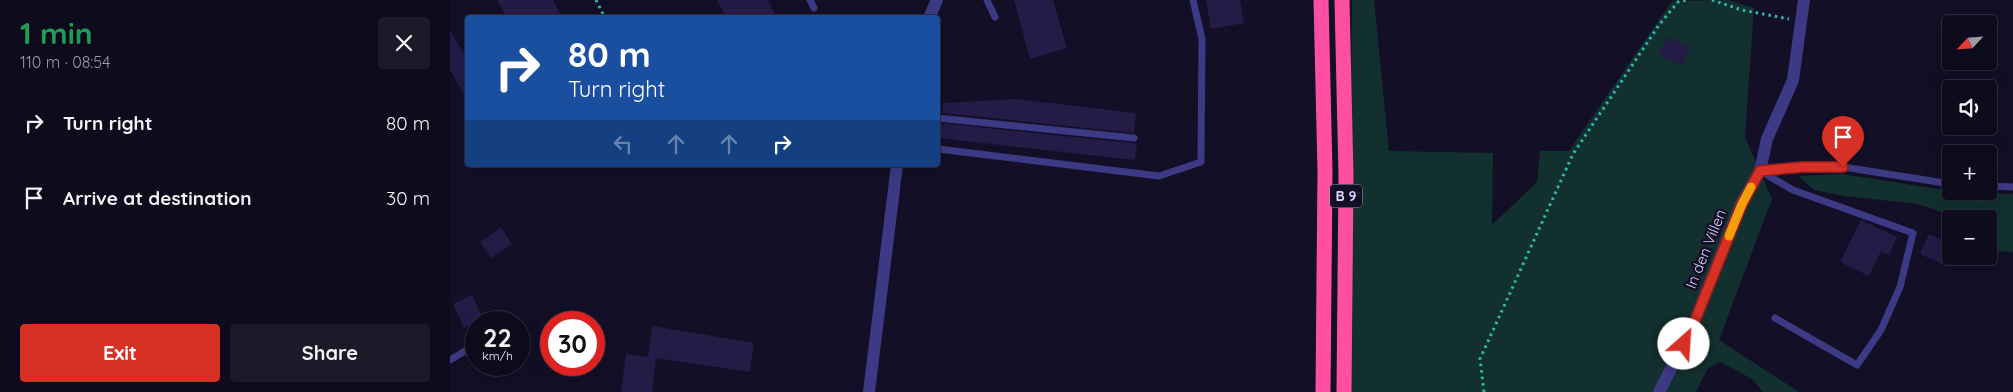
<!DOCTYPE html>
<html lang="en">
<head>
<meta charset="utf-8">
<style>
  :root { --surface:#0e0b1c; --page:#1c1929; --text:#f1f3f6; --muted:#9b9ba3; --line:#2e2b3b; --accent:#d93025 }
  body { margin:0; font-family:Quicksand,sans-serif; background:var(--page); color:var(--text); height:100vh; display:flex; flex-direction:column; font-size:19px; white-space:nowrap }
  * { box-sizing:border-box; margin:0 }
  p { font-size:16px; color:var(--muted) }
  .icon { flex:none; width:28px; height:28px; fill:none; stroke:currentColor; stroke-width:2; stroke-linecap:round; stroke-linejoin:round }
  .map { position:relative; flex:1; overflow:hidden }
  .side { display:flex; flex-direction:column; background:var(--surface); width:450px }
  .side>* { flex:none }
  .banner { position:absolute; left:15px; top:15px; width:475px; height:152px; border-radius:5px; box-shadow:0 5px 20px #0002,0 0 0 1px var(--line); background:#1a4fa0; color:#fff; overflow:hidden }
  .needle { width:32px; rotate:244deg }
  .tools { position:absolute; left:1492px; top:15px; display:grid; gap:10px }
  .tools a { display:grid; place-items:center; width:55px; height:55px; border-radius:5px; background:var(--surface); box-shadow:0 5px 20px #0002,0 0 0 1px var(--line); font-size:25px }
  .speed { position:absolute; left:15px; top:311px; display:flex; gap:10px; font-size:25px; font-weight:700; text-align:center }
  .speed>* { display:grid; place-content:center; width:65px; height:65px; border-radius:50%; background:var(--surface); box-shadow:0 5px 20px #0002,0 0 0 1px var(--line); line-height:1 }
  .speed small { font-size:12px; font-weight:400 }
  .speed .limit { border:8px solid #d22; background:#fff; color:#111 }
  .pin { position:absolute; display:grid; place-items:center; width:42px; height:42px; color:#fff; margin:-51px -21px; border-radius:50% 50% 50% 0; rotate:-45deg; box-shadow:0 0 5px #0007 }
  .pin .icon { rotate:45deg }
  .me { position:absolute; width:55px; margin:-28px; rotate:26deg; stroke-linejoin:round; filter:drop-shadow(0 0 4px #0008) }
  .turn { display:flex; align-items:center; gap:18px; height:105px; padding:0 20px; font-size:22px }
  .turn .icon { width:65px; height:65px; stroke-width:2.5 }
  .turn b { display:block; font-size:35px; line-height:42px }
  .lanes { display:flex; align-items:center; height:48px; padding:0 20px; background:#0003; justify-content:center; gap:25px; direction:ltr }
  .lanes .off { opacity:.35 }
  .round { display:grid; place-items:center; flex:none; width:52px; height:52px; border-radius:5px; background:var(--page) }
  .summary { display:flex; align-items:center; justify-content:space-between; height:85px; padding:0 20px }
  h1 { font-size:30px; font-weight:700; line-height:38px; color:#1e9e55 }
  .button { display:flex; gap:10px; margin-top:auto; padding:10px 20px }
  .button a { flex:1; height:58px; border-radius:5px; background:var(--accent); color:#fff; font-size:20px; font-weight:700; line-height:58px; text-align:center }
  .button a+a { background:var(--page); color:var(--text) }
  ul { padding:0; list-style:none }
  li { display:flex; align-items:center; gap:15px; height:75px; padding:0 20px }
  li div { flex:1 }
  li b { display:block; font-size:19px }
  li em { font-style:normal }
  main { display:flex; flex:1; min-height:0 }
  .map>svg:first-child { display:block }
</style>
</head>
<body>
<main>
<section class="side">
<div class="summary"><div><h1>1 min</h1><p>110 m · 08:54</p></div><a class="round"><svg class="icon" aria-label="close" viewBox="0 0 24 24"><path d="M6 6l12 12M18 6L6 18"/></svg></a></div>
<ul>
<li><svg class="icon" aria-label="right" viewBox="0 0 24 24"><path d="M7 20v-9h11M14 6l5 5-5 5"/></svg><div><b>Turn right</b></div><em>80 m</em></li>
<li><svg class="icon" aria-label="arrive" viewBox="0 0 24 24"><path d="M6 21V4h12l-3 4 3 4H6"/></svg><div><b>Arrive at destination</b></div><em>30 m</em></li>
</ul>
<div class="button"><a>Exit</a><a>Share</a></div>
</section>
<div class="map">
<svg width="1563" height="392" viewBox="0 0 1563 392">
  <rect width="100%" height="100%" fill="#130f26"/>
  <g fill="#12302f">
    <path d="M902,0H924L939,151L1043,153L1042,225L1087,182L1090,151H1119L1222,1L1278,0L1304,8L1295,137L1322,199L1269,340L1349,392H1313L1302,379L1271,362L1258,368L1246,392H898Z"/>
    <path d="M1392,174L1501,191L1563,194V252L1539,251V219H1511L1468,204L1394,196L1364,190L1348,176Z"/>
  </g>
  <g fill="#241b47">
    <path d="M47,0H103L112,18H57Z"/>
    <path d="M267,0H318L327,18H276Z"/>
    <path d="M564,0H603L617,48L580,59Z"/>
    <path d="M756,0H790L794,23L761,29Z"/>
    <path d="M0,30L18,61V101L0,70Z"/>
    <path d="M1217,37L1240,47L1232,65L1209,55Z"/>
    <path d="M565,99L686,113L684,133L493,113V103Z"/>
    <path d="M489,123L682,143L687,145L685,160L488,138Z"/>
    <path d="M1411,220L1447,237L1439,255L1431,251L1419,276L1390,262Z"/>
    <path d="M51,227L62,244L41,258L30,242Z"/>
    <path d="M1479,234L1501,243V248L1494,265L1470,254Z"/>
    <path d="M22,295L33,319L14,328L3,304Z"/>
    <path d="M202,326L304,343L300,372L206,358L202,392H171L176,354L198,357Z"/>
  </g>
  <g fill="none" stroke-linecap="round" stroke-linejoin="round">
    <g stroke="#2fb8b0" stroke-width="3" stroke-dasharray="2.5 4" stroke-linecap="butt">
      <path d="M146,0L155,18"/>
      <path d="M1262,0L1292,10L1339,19"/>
      <path d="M1034,392L1030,359L1123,154L1209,25L1228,2L1237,0"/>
    </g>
    <g stroke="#3d3a85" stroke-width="7">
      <path d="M360,0L364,8"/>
      <path d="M537,0L545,17"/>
      <path d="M488,118L684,138"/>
      <path d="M488,149L709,176L751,162L752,39L743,0"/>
      <path d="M1310,171L1343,190L1463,233L1450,287L1431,330L1407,365L1325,318"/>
      <path d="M1311,171L1353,167H1393L1501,184"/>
      <path d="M1539,186L1563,187"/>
      <path d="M0,360L20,348"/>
    </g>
    <g stroke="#3d3a85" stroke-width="12">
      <path d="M479,18L487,0"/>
      <path d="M419,392L447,165"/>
      <path d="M1209,392L1242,328L1291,204L1310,171L1317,139L1343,80L1354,0"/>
    </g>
    <g stroke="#ff4fa3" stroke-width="15">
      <path d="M871,0L875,171L873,392"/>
      <path d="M892,0L896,176L894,392"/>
    </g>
  </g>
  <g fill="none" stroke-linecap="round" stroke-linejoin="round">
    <g stroke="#8d1f18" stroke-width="12">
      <path id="route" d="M1234,344L1242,328L1292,204L1310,171L1353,167H1393"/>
    </g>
    <use href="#route" stroke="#d93025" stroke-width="9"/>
    <path stroke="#f59e0b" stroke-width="9" d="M1279,236L1292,204L1301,187"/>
  </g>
  <g text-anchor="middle" stroke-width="5" stroke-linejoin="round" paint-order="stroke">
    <rect fill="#130f26" stroke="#9e99be" stroke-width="1" x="880" y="184.5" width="32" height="23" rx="4"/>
    <g font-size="14" font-weight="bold" fill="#d9d4ff">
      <text x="896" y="201">B 9</text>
    </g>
    <g font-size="15" fill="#d9d4ff" stroke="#130f26">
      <text transform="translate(1256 249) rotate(-68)" y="5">In den Villen</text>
    </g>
  </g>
</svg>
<div class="tools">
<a><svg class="needle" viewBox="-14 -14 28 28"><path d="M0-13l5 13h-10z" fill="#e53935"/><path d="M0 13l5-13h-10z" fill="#9b9ba3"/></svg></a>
<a><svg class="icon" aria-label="sound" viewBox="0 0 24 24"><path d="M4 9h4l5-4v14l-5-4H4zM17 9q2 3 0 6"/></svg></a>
<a>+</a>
<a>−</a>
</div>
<div class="speed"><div>22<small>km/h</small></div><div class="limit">30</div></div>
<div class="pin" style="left:1393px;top:167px;background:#d93025"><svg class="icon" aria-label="arrive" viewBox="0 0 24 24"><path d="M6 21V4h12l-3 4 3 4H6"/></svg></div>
<svg class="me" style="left:1234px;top:344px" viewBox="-20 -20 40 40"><circle r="19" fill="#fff"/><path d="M0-13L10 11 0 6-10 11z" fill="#d93025"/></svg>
<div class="banner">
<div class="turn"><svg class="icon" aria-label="right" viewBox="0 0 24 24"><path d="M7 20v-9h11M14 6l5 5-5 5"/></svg><div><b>80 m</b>Turn right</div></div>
<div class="lanes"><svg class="icon off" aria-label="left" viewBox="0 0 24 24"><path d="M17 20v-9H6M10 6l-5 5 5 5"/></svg><svg class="icon off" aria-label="ahead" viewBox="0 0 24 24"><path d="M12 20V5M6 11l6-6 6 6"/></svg><svg class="icon off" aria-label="ahead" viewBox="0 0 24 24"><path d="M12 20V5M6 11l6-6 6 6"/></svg><svg class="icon" aria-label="right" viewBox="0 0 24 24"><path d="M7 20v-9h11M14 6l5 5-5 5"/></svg></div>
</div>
</div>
</main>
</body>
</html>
